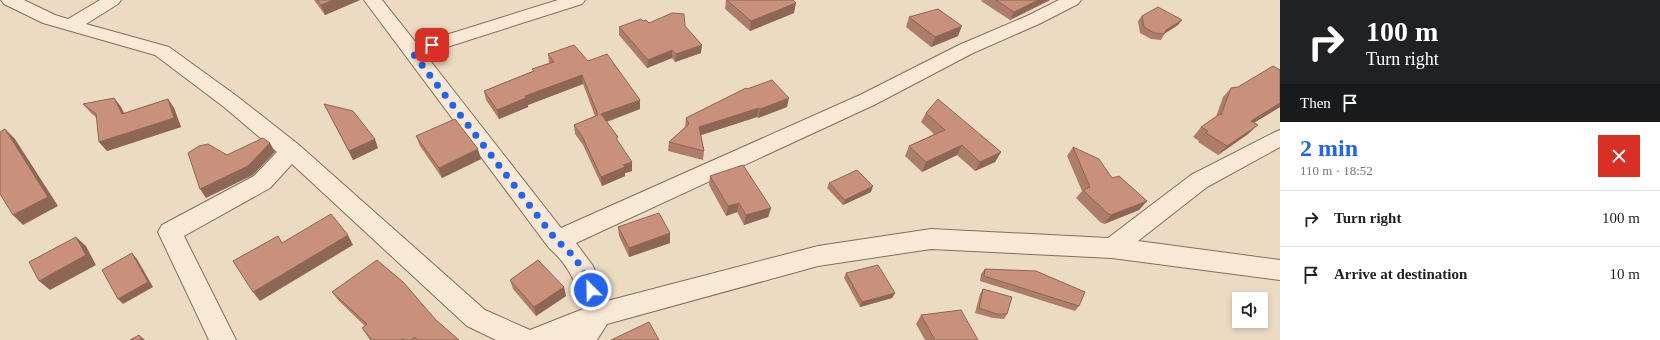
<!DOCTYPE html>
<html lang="en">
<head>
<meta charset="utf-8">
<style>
  :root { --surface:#fff; --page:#f2f2f2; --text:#222; --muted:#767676; --line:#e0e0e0; --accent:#2563eb }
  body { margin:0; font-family:Georgia,serif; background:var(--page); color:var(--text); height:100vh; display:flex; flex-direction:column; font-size:15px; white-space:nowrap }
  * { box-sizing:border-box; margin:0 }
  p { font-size:13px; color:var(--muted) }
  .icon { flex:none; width:22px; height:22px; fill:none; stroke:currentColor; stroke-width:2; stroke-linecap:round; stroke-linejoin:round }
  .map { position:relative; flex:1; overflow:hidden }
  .side { display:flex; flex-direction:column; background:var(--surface); width:380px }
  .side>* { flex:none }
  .guide { background:#202124; color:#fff; overflow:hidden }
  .fabs { position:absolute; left:1232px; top:292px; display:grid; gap:8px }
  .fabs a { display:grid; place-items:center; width:36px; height:36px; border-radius:0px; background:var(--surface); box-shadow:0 2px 6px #0003; font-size:20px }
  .pin { position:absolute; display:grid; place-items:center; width:34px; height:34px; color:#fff; margin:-17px; border-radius:8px; box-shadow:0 2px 6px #0006 }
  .me { position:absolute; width:44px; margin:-22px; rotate:337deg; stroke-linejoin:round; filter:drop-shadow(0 0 3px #0008) }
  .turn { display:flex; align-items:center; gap:14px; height:84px; padding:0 20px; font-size:18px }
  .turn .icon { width:52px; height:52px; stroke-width:2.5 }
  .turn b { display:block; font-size:28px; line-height:34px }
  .then { display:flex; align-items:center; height:38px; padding:0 20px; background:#0003; gap:8px; font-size:15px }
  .round { display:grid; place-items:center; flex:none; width:42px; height:42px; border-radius:0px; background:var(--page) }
  .overview { display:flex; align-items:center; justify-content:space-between; height:68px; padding:0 20px }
  h1 { font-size:24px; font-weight:800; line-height:30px; color:var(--accent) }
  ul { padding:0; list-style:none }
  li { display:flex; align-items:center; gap:12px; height:56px; padding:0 20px; border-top:1px solid var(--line) }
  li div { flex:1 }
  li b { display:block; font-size:15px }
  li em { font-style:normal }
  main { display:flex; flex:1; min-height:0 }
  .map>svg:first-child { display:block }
</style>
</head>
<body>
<main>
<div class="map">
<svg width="1280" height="340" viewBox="0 0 1280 340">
  <rect width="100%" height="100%" fill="#ecdbc3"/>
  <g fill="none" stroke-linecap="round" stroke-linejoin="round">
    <g stroke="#866c5b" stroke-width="2">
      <path id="minor" d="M1,0H24L55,15L68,19L100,0H121L118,4L86,24L169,47L238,97L299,145L485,310L530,330L583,309C577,284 569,265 549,248L364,0H382L417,44L558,0H585L582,4L425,54L561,228L860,95L959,45L1027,16L1059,0H1081L1078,4L1039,24L973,53L874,105L576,243L593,266L607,301L818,246L931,229L1108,238L1191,175L1273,133L1280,130V147L1207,187L1138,241L1280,260V280L1112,258L931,249L818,266L607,324L597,340H496L467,326L292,164L270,188L184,236L236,340H209L158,232L162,225L254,176L277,152L224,107L155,55L43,23L4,4Z"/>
    </g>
    <use href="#minor" fill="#f7e9d6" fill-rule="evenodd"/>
  </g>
  <g fill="#ad7d6a">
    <path d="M314,0H360L325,15Z"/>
    <path d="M726,0H793L794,13L750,31L725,9Z"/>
    <path d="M982,0H1050L1010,20L981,1Z"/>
    <path d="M1142,16L1178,25L1165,33L1161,40L1151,39L1140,33L1138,21Z"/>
    <path d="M909,17L958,36L931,47L906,27Z"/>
    <path d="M643,21L649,23L685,26L701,53L675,62L672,58L647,68L619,35V27Z"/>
    <path d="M548,54L588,61L640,109L607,122L618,142L632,162V171L625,173V176L602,186L583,145L575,134L574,125L595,116L583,84L528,105V107L499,119L486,100L484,91L533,71L532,69L549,63Z"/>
    <path d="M1238,87L1280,107L1254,123L1248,134L1218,155L1198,142L1199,141L1193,137L1201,127L1216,117L1223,97L1231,88Z"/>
    <path d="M747,89L787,107L758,118L757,117L701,135L704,151L703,160L668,151L669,142L685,127L686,118Z"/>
    <path d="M114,98L121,107L124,113L168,99L174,108L181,127L107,151L99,142L97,118L91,113L83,104Z"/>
    <path d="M324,104L378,148L353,160Z"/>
    <path d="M926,113L1001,152L995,162L975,171L957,155L922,172L905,156L909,146L934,134L921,122Z"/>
    <path d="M416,136L481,159L442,178L420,146Z"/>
    <path d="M1073,147L1112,178L1147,201L1139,210L1104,224L1100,222L1076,198L1082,191L1067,156Z"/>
    <path d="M710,176L771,208L768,217L744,225L737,212L726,216L709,185Z"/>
    <path d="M829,183L871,192L843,205L827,188Z"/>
    <path d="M618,227L670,233V243L629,257L619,236Z"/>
    <path d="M985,269L1079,306L1075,311L980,281L981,274Z"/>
    <path d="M846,273L895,293L892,298L860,307L844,278Z"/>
    <path d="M510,280L564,287L566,296L536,316L513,289Z"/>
    <path d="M983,289L1007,314L1004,319L993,318L975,313L980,294Z"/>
    <path d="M332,292L436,320L459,340H370L362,328L365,326L338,300Z"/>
    <path d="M921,315L978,340H925L916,324Z"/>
  </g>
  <g fill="#8d6656">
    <path d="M333,0H360L325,15L321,5Z"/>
    <path d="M1038,0H1050L1010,20L1014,12Z"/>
    <path d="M796,3L794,13L750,31L751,21Z"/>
    <path d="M1182,20L1178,25L1164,34L1166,30Z"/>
    <path d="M962,26L958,36L931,47L935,37Z"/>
    <path d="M702,45L701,53L675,62L676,54Z"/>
    <path d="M672,50V58L647,68L648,60Z"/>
    <path d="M582,75L583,84L528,105V107L499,119L497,110L525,96Z"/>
    <path d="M114,98L121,107L129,123L122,114Z"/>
    <path d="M789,98L787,107L758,118L760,109Z"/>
    <path d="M168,99L174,108L181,127L107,151L99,142Z"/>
    <path d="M640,100V109L602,123L601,114Z"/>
    <path d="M1280,103V107L1242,130L1251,121Z"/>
    <path d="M759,108L757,117L698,136L699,127Z"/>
    <path d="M1258,125L1248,134L1218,155L1227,146Z"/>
    <path d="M5,129L15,139L58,206L23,225L13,215Z"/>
    <path d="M375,139L378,148L353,160L349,151Z"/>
    <path d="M270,143L275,152L253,175L206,198L200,189Z"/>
    <path d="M962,145L957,155L922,172L926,162Z"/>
    <path d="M478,149L481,159L442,178L439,168Z"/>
    <path d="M1001,152L995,162L975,171L980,162Z"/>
    <path d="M632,162V171L625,173V176L602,186L601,177L623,165Z"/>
    <path d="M873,186L871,192L843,205L845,200Z"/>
    <path d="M1147,201L1139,210L1104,224L1111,215Z"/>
    <path d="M739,203L737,212L726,216L728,206Z"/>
    <path d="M771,208L768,217L744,225L746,215Z"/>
    <path d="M670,233V243L629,257V248Z"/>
    <path d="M348,235L353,245L260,301L253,292Z"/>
    <path d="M76,237L86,246L96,265L50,290L39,281Z"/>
    <path d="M132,253L137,259L153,287L123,304L118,299Z"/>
    <path d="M564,287L566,296L536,316L534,307Z"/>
    <path d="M895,293L892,298L860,307L862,302Z"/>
    <path d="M139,335L145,340H142Z"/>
  </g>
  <g fill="#c9917b" stroke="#8d6656">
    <path d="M317,0H333L321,5Z"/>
    <path d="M727,0H793L796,3L751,21Z"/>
    <path d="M996,0H1038L1014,12Z"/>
    <path d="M1158,7L1182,20L1166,30L1164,34L1154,33L1144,27L1142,16Z"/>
    <path d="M938,9L962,26L935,37L909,17Z"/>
    <path d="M672,13L684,14L685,26L702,45L676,54L672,50L648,60L619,27L641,19L643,21L646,20L649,23Z"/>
    <path d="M574,45L588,61L607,54L640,100L601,114L618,137L616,138L632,162L623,165L625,167L601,177L582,136L574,125L598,115L582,75L525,96L526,98L497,110L484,91L534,71L532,69L554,62L548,54Z"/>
    <path d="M1273,66L1280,70V103L1251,121L1258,125L1227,146L1206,133L1208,131L1201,127L1220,114L1221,115L1231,88L1238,87Z"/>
    <path d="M772,80L789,98L760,109L759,108L699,127L704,151L669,142L689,124L686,118L746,88L747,89Z"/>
    <path d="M114,98L122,114L168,99L174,118L99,142L96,114L83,104Z"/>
    <path d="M938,99L1001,152L980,162L962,145L926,162L909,146L945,130L926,113Z"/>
    <path d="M324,104L353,111L375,139L349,151Z"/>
    <path d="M455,119L478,149L439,168L416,136Z"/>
    <path d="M5,129L48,197L13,215L0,194V132Z"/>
    <path d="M263,138L270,143L248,166L200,189L188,153L199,146L208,144L227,155Z"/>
    <path d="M1073,147L1099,159L1112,178L1119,176L1147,201L1111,215L1107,213L1083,190L1090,187Z"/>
    <path d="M743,165L771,208L746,215L739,203L728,206L710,176Z"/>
    <path d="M857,170L873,186L845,200L829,183Z"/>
    <path d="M659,213L670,233L629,248L618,227Z"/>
    <path d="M331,214L348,235L253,292L233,261L278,236L282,243Z"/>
    <path d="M76,237L86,255L39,281L29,262Z"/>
    <path d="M132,253L148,282L118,299L102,270Z"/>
    <path d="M377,260L403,282L436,320L459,340H418L415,337L411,340H404L403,338L401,340H372L362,328L367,324L332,292Z"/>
    <path d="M538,260L564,287L534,307L510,280Z"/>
    <path d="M878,265L895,293L862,302L846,273Z"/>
    <path d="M985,269L1036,271L1085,292L1079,306L984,276Z"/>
    <path d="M983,289L1012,297L1007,314H997L979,308Z"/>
    <path d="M961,310L978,340H935L921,315Z"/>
    <path d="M649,322L659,340H611Z"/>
    <path d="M139,335L142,340H130Z"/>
  </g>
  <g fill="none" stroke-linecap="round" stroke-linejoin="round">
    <path stroke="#2563eb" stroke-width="7" stroke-dasharray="0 12.6" d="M432,45L412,52L557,241C573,253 586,271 591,290"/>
  </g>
</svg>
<div class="fabs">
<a><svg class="icon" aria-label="sound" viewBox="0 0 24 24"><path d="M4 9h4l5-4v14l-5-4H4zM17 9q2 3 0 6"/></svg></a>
</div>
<div class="pin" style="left:432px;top:45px;background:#d93025"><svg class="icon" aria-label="arrive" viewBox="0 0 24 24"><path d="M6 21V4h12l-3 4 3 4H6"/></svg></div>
<svg class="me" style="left:591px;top:290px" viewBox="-20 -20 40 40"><circle r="17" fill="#2563eb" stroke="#fff" stroke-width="3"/><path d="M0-11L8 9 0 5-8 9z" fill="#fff"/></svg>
</div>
<section class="side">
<div class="guide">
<div class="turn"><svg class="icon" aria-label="right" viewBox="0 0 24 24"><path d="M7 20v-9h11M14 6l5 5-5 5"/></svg><div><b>100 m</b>Turn right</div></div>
<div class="then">Then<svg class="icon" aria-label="arrive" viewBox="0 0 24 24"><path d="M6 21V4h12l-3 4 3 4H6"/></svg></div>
</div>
<div class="overview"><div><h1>2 min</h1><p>110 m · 18:52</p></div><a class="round" style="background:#d93025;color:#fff"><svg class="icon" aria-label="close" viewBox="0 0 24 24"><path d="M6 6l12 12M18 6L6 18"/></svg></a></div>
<ul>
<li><svg class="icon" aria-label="right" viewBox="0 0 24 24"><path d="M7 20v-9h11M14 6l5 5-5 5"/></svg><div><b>Turn right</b></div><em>100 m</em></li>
<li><svg class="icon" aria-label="arrive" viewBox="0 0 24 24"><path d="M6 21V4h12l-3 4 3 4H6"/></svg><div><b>Arrive at destination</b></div><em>10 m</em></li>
</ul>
</section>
</main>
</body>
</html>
